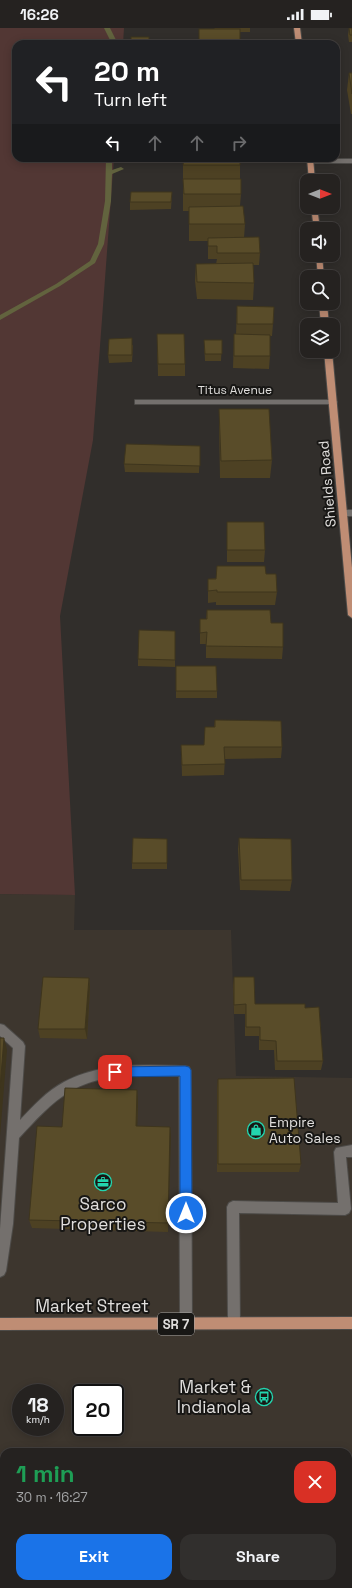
<!DOCTYPE html>
<html lang="en">
<head>
<meta charset="utf-8">
<style>
  :root { --surface:#252220; --page:#312f2d; --text:#f1f3f6; --muted:#a3a4a5; --line:#423f3e; --accent:#1a73e8 }
  body { margin:0; font-family:"Space Grotesk",sans-serif; background:var(--page); color:var(--text); height:100vh; display:flex; flex-direction:column; font-size:15px; white-space:nowrap }
  * { box-sizing:border-box; margin:0 }
  p { font-size:13px; color:var(--muted) }
  .icon { flex:none; width:22px; height:22px; fill:none; stroke:currentColor; stroke-width:2; stroke-linecap:round; stroke-linejoin:round }
  .map { position:relative; flex:1; overflow:hidden }
  .sheet { position:absolute; left:0px; top:1420px; width:352px; height:140px; display:flex; flex-direction:column; background:var(--surface); border-radius:12px 12px 0 0; box-shadow:0 2px 10px #0003,0 0 0 1px var(--line) }
  .sheet>* { flex:none }
  .guide { position:absolute; left:12px; top:12px; width:328px; height:122px; border-radius:12px; box-shadow:0 2px 10px #0003,0 0 0 1px var(--line); background:#202124; color:#fff; overflow:hidden }
  .needle { width:26px; rotate:90deg }
  .tools { position:absolute; left:300px; top:146px; display:grid; gap:8px }
  .tools a { display:grid; place-items:center; width:40px; height:40px; border-radius:8px; background:var(--surface); box-shadow:0 2px 10px #0003,0 0 0 1px var(--line); font-size:20px }
  .speed { position:absolute; left:12px; top:1356px; display:flex; gap:8px; font-size:20px; font-weight:700; text-align:center }
  .speed>* { display:grid; place-content:center; width:52px; height:52px; border-radius:50%; background:var(--surface); box-shadow:0 2px 10px #0003,0 0 0 1px var(--line); line-height:1 }
  .speed small { font-size:10px; font-weight:400 }
  .speed .limit { border:2px solid #111; border-radius:6px; background:#fff; color:#111 }
  .pin { position:absolute; display:grid; place-items:center; width:34px; height:34px; color:#fff; margin:-17px; border-radius:8px; box-shadow:0 2px 6px #0006 }
  .me { position:absolute; width:44px; margin:-22px; rotate:0deg; stroke-linejoin:round; filter:drop-shadow(0 0 3px #0008) }
  .turn { display:flex; align-items:center; gap:14px; height:84px; padding:0 16px; font-size:18px }
  .turn .icon { width:52px; height:52px; stroke-width:2.5 }
  .turn b { display:block; font-size:28px; line-height:34px }
  .lanes { display:flex; align-items:center; height:38px; padding:0 16px; background:#0003; justify-content:center; gap:20px; direction:ltr }
  .lanes .off { opacity:.35 }
  .round { display:grid; place-items:center; flex:none; width:42px; height:42px; border-radius:12px; background:var(--page) }
  .overview { display:flex; align-items:center; justify-content:space-between; height:68px; padding:0 16px }
  h1 { font-size:24px; font-weight:700; line-height:30px; color:#1e9e55 }
  .action { display:flex; gap:8px; margin-top:auto; padding:8px 16px }
  .action a { flex:1; height:46px; border-radius:12px; background:var(--accent); color:#fff; font-size:16px; font-weight:700; line-height:46px; text-align:center }
  .action a+a { background:var(--page); color:var(--text) }
  .status { display:flex; justify-content:space-between; align-items:center; height:28px; padding:0 20px; background:var(--surface); direction:ltr }
  .status svg { height:11px; fill:currentColor }
  .map>svg:first-child { display:block }
</style>
</head>
<body>
<div class="status"><b>16:26</b><svg viewBox="0 0 49 12"><path d="M0 12V9h3v3zM5 12V6h3v6zM10 12V3h3v9zM15 12V0h3v12zM26 1h20v11H26zM47 4h2v5h-2z"/></svg></div>
<div class="map">
<svg width="352" height="1560" viewBox="0 0 352 1560">
  <rect width="100%" height="100%" fill="#312e2b"/>
  <path fill="#3d362e" fill-rule="evenodd" d="M0,866L75,867L74,902H231L236,1048L352,1050V1560H0ZM21,1365H55V1399H21ZM81,1365H115V1399H81ZM4,1424H348V1556H4Z"/>
  <path fill="#523734" d="M0,0H124L123,16H16V130H114L93,412L60,588L75,867L0,866Z"/>
  <g fill="none" stroke-linecap="round" stroke-linejoin="round">
    <g fill="#62633e" fill-rule="evenodd">
      <path d="M104,0H110L118,16H112Z"/>
      <path d="M106,130H112V142L121,139L124,141L112,146L111,173L104,216L95,235L60,258L0,292V287L56,256L90,233L98,216L105,173Z"/>
    </g>
    <g stroke="#4d4b48" stroke-width="2">
      <g id="minor">
        <path d="M352,131V135H310L307,133L310,131Z"/>
        <path d="M135,372H333L337,374L333,376H135Z"/>
        <path d="M352,482V488H343L339,485L343,482Z"/>
        <path d="M0,996L4,997L23,1014L25,1018L20,1092C33,1078 47,1063 64,1054C101,1034 145,1037 185,1038L189,1039L191,1043L192,1296L191,1301L186,1302L181,1301L180,1296L179,1048C145,1048 102,1044 71,1063C50,1075 35,1093 19,1110L13,1196L6,1243L4,1247L0,1249V1201L13,1020L0,1008Z"/>
        <path d="M352,1117V1129H346L351,1181L349,1185L345,1187L239,1185L240,1295L239,1300L234,1301L229,1300L228,1295L227,1179L229,1175L233,1173L338,1175L334,1124L336,1120Z"/>
        <rect x="0" y="1457" width="4" height="14"/>
        <path d="M348,1487L352,1489V1505L348,1503Z"/>
      </g>
    </g>
    <g stroke="#4d4b48" stroke-width="2">
      <g id="major">
        <path d="M294,0H300L302,16H296Z"/>
        <path d="M307,130H313L315,153H309Z"/>
        <path d="M311,179H317L320,201H314Z"/>
        <path d="M316,227H322L324,249H318Z"/>
        <path d="M319,275H327L329,297H321Z"/>
        <path d="M324,323H332L352,540V590L348,587Z"/>
        <path d="M352,1289V1301L0,1302V1290Z"/>
      </g>
    </g>
    <use href="#minor" fill="#74706d" fill-rule="evenodd"/>
    <use href="#major" fill="#bf8d74" fill-rule="evenodd"/>
  </g>
  <g fill="#4d4123">
    <path d="M215,0H250V4H240L214,1Z"/>
    <path d="M349,0H352V14H349L348,7Z"/>
    <path d="M349,45H352V86H351L347,62Z"/>
    <path d="M183,137H240V151L241,166L240,178L245,196L244,210L260,225L259,237H253L254,255L253,272L197,271L195,253L196,236H216L217,231H208V213H189V183H183Z"/>
    <path d="M172,164L171,181L130,182V174Z"/>
    <path d="M237,278L273,296L272,308H270V328L269,341L233,340L234,306L236,307Z"/>
    <path d="M157,306L185,336V348H158Z"/>
    <path d="M204,312H222L221,333H205Z"/>
    <path d="M133,317L132,334L109,335L108,327Z"/>
    <path d="M219,381L272,432L270,450H220L219,398Z"/>
    <path d="M200,418L199,445L125,444L124,436Z"/>
    <path d="M227,494L265,522L264,534H227Z"/>
    <path d="M266,546L277,564L275,577H216V574L208,575V551Z"/>
    <path d="M207,582L271,595L283,619L282,631L206,630V616H200V591H206Z"/>
    <path d="M175,603V639L138,638V631Z"/>
    <path d="M176,638L217,663V670H176Z"/>
    <path d="M215,692L282,719L281,730L225,731L224,747L182,748L181,717H204L214,699Z"/>
    <path d="M239,810L292,852L290,863L240,862L238,821Z"/>
    <path d="M167,811V841H132V835Z"/>
    <path d="M234,949L255,976L305,980L323,1033L321,1042H275L274,1022H259V1008H245V986H234L233,958Z"/>
    <path d="M89,950L90,959L87,1011L40,1010L38,1001Z"/>
    <path d="M218,1051L301,1136L299,1144H217V1060Z"/>
    <path d="M138,1072L137,1098L170,1099L168,1204L32,1200L29,1192L62,1099Z"/>
  </g>
  <g fill="#3e351d">
    <path d="M89,950L90,959L87,1011L85,1001Z"/>
    <path d="M4,1010L7,1022L0,1108V1060Z"/>
    <path d="M137,1062L138,1072L137,1108L136,1098Z"/>
    <path d="M170,1099L171,1109L168,1204V1195Z"/>
  </g>
  <g fill="#594c29" stroke="#3e351d">
    <path d="M349,0H352V7H350Z"/>
    <rect x="199" y="1" width="41" height="15"/>
    <rect x="131" y="9" width="18" height="7"/>
    <path d="M349,45H352V66Z"/>
    <path d="M184,130H240V137H183Z"/>
    <path d="M183,151H241V166H184Z"/>
    <path d="M131,164H172L171,174H130Z"/>
    <path d="M243,178L245,196H189V179Z"/>
    <path d="M259,209L260,225H217V218H208V210Z"/>
    <path d="M253,235L254,255L197,254L196,236Z"/>
    <path d="M237,278L274,279L273,296H237Z"/>
    <path d="M157,306H184L185,336H158Z"/>
    <path d="M234,306L270,307V328H234Z"/>
    <path d="M132,310V327H108L109,311Z"/>
    <path d="M204,312H222V326H205Z"/>
    <path d="M219,381H269L272,432L221,433Z"/>
    <path d="M126,416L200,418V438L124,436Z"/>
    <path d="M227,494H264L265,522H227Z"/>
    <path d="M217,538H265L266,546H276L277,564H217V562L208,563V551H216Z"/>
    <path d="M207,582H270L271,595H283V619L206,618L207,604L200,605V591H207Z"/>
    <path d="M139,602L175,603V632L138,631Z"/>
    <path d="M176,638H216L217,663H176Z"/>
    <path d="M215,692L281,693L282,719H224L225,736L182,737L181,717H204L205,699H215Z"/>
    <path d="M133,810L167,811V835H132Z"/>
    <path d="M239,810L291,811L292,852H241Z"/>
    <path d="M43,949L89,950L85,1001H38Z"/>
    <path d="M234,949H254L255,976H305V980L319,979L323,1033H277L276,1013L260,1012V999H246V976L234,977Z"/>
    <path d="M0,1010H4L0,1060Z"/>
    <path d="M294,1050L301,1136H218V1051Z"/>
    <path d="M65,1060L137,1062L136,1098L170,1099L168,1195L29,1192L37,1098L62,1099Z"/>
    <rect x="0" y="1558" width="291" height="2"/>
  </g>
  <path fill="#1a73e8" stroke="#114b97" d="M185,1038L189,1039L191,1042L192,1185L190,1189L186,1190L182,1189L180,1185V1048L115,1049L111,1047L110,1044L111,1040L115,1039Z"/>
  <defs>
    <g id="shop-ring" transform="scale(0.9)"><circle r="9.5" fill="#181715" stroke="#23d5af" stroke-width="1.5"/><path d="M-5-2.5h2.3a2.7 3.5 0 0 1 5.4 0H5L5.5 6h-11ZM-1.5-2.5h3a1.5 2.3 0 0 0-3 0Z" fill="#23d5af"/></g>
    <g id="office-ring" transform="scale(0.9)"><circle r="9.5" fill="#181715" stroke="#23d5af" stroke-width="1.5"/><path d="M-6-3h4V-5.5h4V-3h4V5H-6ZM-1-4.5V-3h2v-1.5ZM-6 0V1H6V0Z" fill="#23d5af"/></g>
    <g id="bus-ring" transform="scale(0.9)"><circle r="9.5" fill="#181715" stroke="#23d5af" stroke-width="1.5"/><path d="M-5-6H5V4H4V6H2V4H-2V6H-4V4H-5ZM-3.5-4V0h7V-4ZM-3.5 1.2v1.5H-2V1.2ZM2 1.2v1.5H3.5V1.2Z" fill="#23d5af"/></g>
  </defs>
  <g fill-rule="evenodd">
    <use href="#shop-ring" x="256" y="1102"/>
    <use href="#office-ring" x="103" y="1154"/>
    <use href="#bus-ring" x="264" y="1369"/>
  </g>
  <g text-anchor="middle" stroke-width="4" stroke-linejoin="round" paint-order="stroke">
    <g font-size="12" fill="#e1dfdd" stroke="#181715">
      <text x="235" y="366">Titus Avenue</text>
    </g>
    <rect fill="#181715" stroke="#a5a3a1" stroke-width="1" x="158" y="1285" width="36" height="22" rx="3"/>
    <g font-size="13" font-weight="bold" fill="#e1dfdd">
      <text x="176" y="1301">SR 7</text>
    </g>
    <g font-size="14" fill="#e1dfdd" stroke="#181715">
      <text transform="translate(327 456) rotate(-95)" y="5">Shields Road</text>
    </g>
    <g font-size="14" fill="#e1dfdd" stroke="#181715" text-anchor="start">
      <text x="269" y="1099">Empire<tspan x="269" dy="16">Auto Sales</tspan></text>
    </g>
    <g font-size="17" fill="#e1dfdd" stroke="#181715">
      <text x="103" y="1182">Sarco<tspan x="103" dy="20">Properties</tspan></text>
      <text x="251" y="1365" text-anchor="end">Market &amp;<tspan x="251" dy="20">Indianola</tspan></text>
    </g>
    <g font-size="17" fill="#e1dfdd" stroke="#181715">
      <text x="92" y="1284">Market Street</text>
    </g>
  </g>
</svg>
<div class="tools">
<a><svg class="needle" viewBox="-14 -14 28 28"><path d="M0-13l5 13h-10z" fill="#e53935"/><path d="M0 13l5-13h-10z" fill="#a3a4a5"/></svg></a>
<a><svg class="icon" aria-label="sound" viewBox="0 0 24 24"><path d="M4 9h4l5-4v14l-5-4H4zM17 9q2 3 0 6"/></svg></a>
<a><svg class="icon" aria-label="search" viewBox="0 0 24 24"><circle cx="10" cy="10" r="6"/><path d="M15 15l6 6"/></svg></a>
<a><svg class="icon" aria-label="layers" viewBox="0 0 24 24"><path d="M12 4l9 5-9 5-9-5zM3 14l9 5 9-5"/></svg></a>
</div>
<div class="speed"><div>18<small>km/h</small></div><div class="limit">20</div></div>
<div class="pin" style="left:115px;top:1044px;background:#d93025"><svg class="icon" aria-label="arrive" viewBox="0 0 24 24"><path d="M6 21V4h12l-3 4 3 4H6"/></svg></div>
<svg class="me" style="left:186px;top:1185px" viewBox="-20 -20 40 40"><circle r="17" fill="#1a73e8" stroke="#fff" stroke-width="3"/><path d="M0-11L8 9 0 5-8 9z" fill="#fff"/></svg>
<div class="guide">
<div class="turn"><svg class="icon" aria-label="left" viewBox="0 0 24 24"><path d="M17 20v-9H6M10 6l-5 5 5 5"/></svg><div><b>20 m</b>Turn left</div></div>
<div class="lanes"><svg class="icon" aria-label="left" viewBox="0 0 24 24"><path d="M17 20v-9H6M10 6l-5 5 5 5"/></svg><svg class="icon off" aria-label="ahead" viewBox="0 0 24 24"><path d="M12 20V5M6 11l6-6 6 6"/></svg><svg class="icon off" aria-label="ahead" viewBox="0 0 24 24"><path d="M12 20V5M6 11l6-6 6 6"/></svg><svg class="icon off" aria-label="right" viewBox="0 0 24 24"><path d="M7 20v-9h11M14 6l5 5-5 5"/></svg></div>
</div>
<section class="sheet">
<div class="overview"><div><h1>1 min</h1><p>30 m · 16:27</p></div><a class="round" style="background:#d93025;color:#fff"><svg class="icon" aria-label="close" viewBox="0 0 24 24"><path d="M6 6l12 12M18 6L6 18"/></svg></a></div>
<div class="action"><a>Exit</a><a>Share</a></div>
</section>
</div>
</body>
</html>
